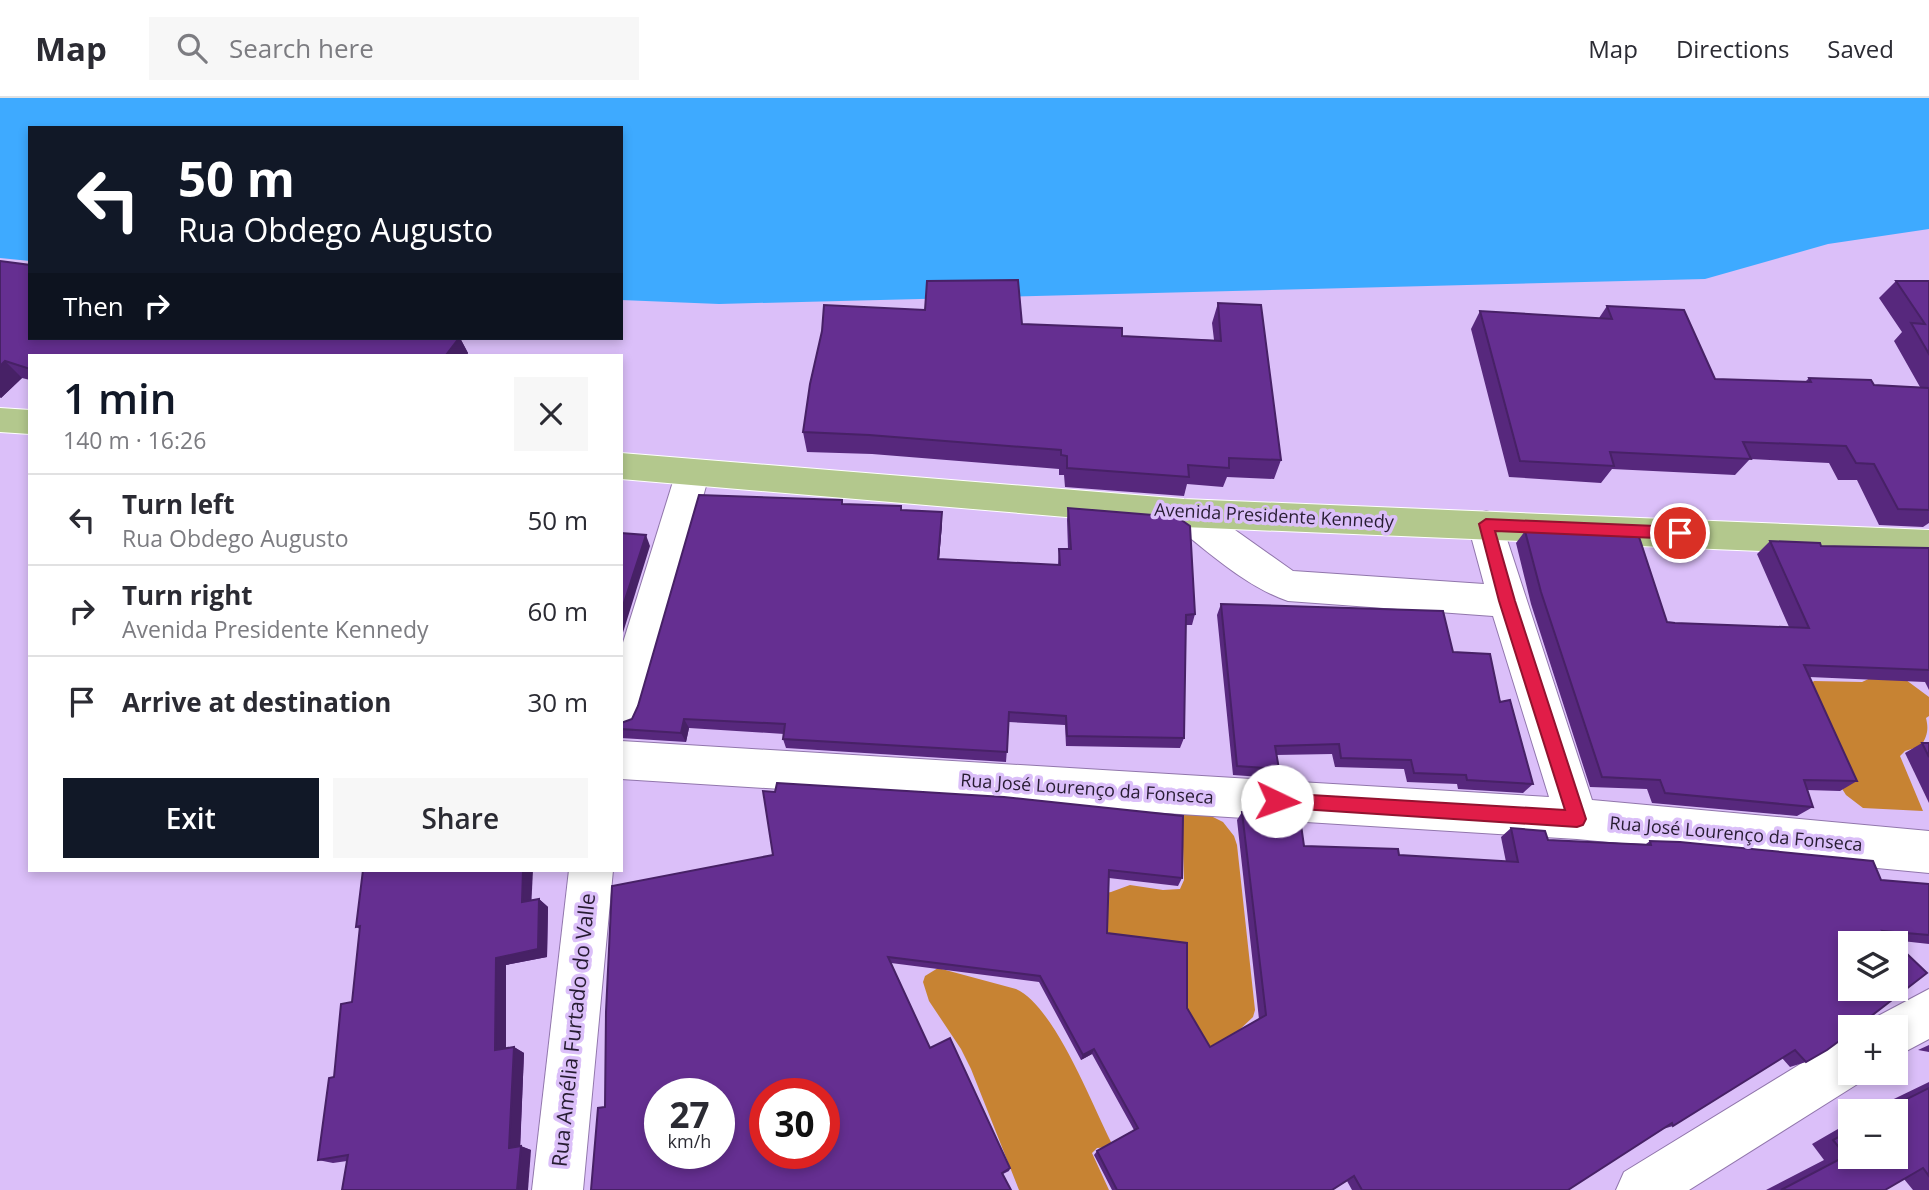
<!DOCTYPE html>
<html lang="en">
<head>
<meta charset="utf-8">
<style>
  :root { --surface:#fff; --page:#f7f7f7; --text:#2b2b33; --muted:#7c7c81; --line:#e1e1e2; --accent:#111827 }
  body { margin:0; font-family:"Open Sans",sans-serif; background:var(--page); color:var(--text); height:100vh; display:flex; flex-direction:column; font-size:26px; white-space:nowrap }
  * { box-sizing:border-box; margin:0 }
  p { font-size:23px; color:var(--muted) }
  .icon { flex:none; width:38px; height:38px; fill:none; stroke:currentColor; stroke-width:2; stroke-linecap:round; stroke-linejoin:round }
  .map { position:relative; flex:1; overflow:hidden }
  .side { position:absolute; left:28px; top:256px; width:595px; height:518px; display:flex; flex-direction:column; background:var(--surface); border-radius:0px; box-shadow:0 4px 10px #0003 }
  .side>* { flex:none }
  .top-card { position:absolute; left:28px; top:28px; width:595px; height:214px; border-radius:0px; box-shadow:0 4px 10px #0003; background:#111827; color:#fff; overflow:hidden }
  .controls { position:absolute; left:1838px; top:833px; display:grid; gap:14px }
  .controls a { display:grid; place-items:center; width:70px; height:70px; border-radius:0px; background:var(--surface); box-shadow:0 4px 10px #0003; font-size:35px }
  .speed { position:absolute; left:644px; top:980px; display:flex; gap:14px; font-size:35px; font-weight:700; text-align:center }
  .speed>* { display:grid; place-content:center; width:91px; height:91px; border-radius:50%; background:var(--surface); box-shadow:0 4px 10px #0003; line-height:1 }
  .speed small { font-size:18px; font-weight:400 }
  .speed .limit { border:10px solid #d22; background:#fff; color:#111 }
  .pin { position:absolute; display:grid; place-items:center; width:60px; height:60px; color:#fff; margin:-30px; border:4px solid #fff; border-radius:50%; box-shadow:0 2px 7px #0007 }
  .me { position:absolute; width:77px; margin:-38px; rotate:93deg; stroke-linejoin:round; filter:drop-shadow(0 0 5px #0008) }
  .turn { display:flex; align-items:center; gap:24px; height:147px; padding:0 35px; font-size:32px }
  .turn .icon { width:91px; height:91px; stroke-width:2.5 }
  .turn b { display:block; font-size:49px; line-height:60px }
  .then { display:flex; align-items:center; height:66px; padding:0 35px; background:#0003; gap:14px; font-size:26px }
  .round { display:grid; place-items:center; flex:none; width:74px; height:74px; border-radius:0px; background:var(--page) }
  .head { display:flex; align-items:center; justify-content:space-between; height:119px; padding:0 35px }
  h1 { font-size:42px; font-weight:600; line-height:52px; color:var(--accent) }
  .primary-button { display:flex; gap:14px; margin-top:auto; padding:14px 35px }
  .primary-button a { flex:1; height:80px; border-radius:0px; background:var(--accent); color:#fff; font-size:28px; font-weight:600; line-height:80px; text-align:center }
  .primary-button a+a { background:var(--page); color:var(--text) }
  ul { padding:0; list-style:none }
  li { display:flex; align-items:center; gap:21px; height:91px; padding:0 35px; border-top:2px solid var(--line) }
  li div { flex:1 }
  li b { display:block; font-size:26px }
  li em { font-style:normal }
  header { display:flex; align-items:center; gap:42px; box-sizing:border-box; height:98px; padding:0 35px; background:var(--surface); border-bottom:2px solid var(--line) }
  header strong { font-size:33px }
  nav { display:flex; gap:38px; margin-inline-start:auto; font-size:24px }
  .search { width:490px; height:63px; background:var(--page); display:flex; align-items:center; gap:18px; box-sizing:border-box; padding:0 24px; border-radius:0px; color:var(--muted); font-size:26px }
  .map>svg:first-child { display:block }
</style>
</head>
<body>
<header>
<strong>Map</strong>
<div class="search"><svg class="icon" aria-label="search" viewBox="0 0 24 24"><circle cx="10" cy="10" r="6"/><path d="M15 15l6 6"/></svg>Search here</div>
<nav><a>Map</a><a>Directions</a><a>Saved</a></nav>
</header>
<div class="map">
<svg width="1929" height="1092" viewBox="0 0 1929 1092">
  <rect width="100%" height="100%" fill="#dbbff9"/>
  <g fill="#c78333">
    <path d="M1875,578L1902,579L1929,599V618L1926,620C1929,632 1927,638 1921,648L1905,653L1900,658L1923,713L1863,710L1846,697L1839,686L1809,587L1814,583L1862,584Z"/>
    <path d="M1203,714L1223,724L1234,738L1237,747L1255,912L1253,919L1236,935L1253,1013L1184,914L1186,857L1119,842L1035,809L1111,794L1130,787L1163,792L1180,791L1184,782L1182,715Z"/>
    <path d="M938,870L1016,891C1054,908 1091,1004 1111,1044L1109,1049L1097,1050L1092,1055L1109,1092H1019L971,971L961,951L929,903L923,884L925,878Z"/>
  </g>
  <path fill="#3eaaff" d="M0,0H1929V131L1828,146L1705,181L719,206L621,202V30H30V163L0,160Z"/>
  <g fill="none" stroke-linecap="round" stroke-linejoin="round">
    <g stroke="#9176ac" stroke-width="2">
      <g id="minor">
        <path d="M693,361L705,365L710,374L641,617L635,630L621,635V551L676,374L681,365Z"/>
        <path d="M1184,401L1197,405L1293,473L1484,486L1468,427L1473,417L1486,413L1499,417L1592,702L1929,733V775L1577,741L621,681V643L1549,699L1493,518L1288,503C1244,488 1208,453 1171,425L1166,415L1171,405Z"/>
        <path d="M569,772H613L583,1092H532Z"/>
        <path d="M1929,891V941L1895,959V929H1874L1878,918Z"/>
        <path d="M1850,939V975H1869L1867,980L1689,1092H1616L1624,1074L1833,946Z"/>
      </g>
    </g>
    <g stroke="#fff" stroke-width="2">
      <g id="major">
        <path d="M0,310L30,312V336L0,334Z"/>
        <path d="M621,355L1184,401L1929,432V460L1184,429L621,381Z"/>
      </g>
    </g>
    <use href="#minor" fill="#fff" fill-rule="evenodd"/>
    <use href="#major" fill="#b3c88d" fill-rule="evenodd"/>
  </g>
  <g fill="#57287d">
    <path d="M0,163L30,240H460L468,255L467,257H30V282L22,280L1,300L0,299Z"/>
    <path d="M1896,183H1929V425L1923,429L1879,427L1857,382H1838L1829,365L1750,361L1735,377L1612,371L1601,385L1509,379L1471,231L1480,213L1599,220L1607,208L1715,281L1805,284L1809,280L1874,287L1920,289L1894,243L1902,234L1879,200Z"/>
    <path d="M1218,205L1281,362L1274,381L1227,379L1223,389L1187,386L1184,398L1065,389L1064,377H1059V371L872,356L807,354L803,334L1022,226L1122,238L1214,242L1212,225Z"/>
    <path d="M842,402L843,406L901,412L942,414V426L939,461L1058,467L1059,451H1068L1067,422L1068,410L1195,516L1192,527H1186L1184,640L1180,650L1066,648L1065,627L1009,624L1006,664L786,650L783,641L784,636L689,630L686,644L621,640V625L632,621Z"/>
    <path d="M1525,433L1667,524L1675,525L1789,529L1757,456L1770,443L1821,448L1929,450V592L1925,584L1809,579L1857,683L1840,693L1807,692L1813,709L1797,718L1652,705L1647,691L1590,689L1531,506L1516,445Z"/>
    <path d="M1221,506L1453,554L1500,604L1533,686L1523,695L1458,691L1457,686L1407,684L1404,671L1335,669L1332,656L1276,657L1279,671L1274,680L1233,677L1217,517Z"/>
    <path d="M1922,645H1929V705L1905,655Z"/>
    <path d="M763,693L1182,780L1178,788L1109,780L1107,835L1187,910L1210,949L1259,921L1237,722L1242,714L1304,748L1399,757L1506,764L1501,739L1511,730L1548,742L1646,746L1650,743L1881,782L1929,786V846L1893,842L1806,964L1790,969L1782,960L1673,1028L1663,1031L1568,1092H1352L1347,1083L1332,1092H1112L1094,1057L1097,1053L1134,1032L1092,956L1081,962L1039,884L891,865L930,950L1010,1070L1009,1073L1003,1076L605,1009L773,757Z"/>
    <path d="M539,801L548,809L547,859L506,867V950L514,949L524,955L520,1048L531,1052L347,1063L333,1065L318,1062L334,979L352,904L360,831L356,829Z"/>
    <path d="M1929,947V954L1918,952Z"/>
    <path d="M1929,984V1092H1913L1904,1081L1885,1092H1766L1824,1062L1812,1046L1850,1024V1059L1895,1013H1869Z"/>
  </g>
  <g fill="#472166">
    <path d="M459,240H460L468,255L467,257H446Z"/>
    <path d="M5,263L22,280L1,300L0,299V268Z"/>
    <path d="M942,414V426L938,473V461Z"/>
    <path d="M646,437L650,448L621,541V514Z"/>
    <path d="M684,621L689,630L686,644L681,635Z"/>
    <path d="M523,772H533L531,812L522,804Z"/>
    <path d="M539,801L548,809L547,859L506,867V958L495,952L496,860Z"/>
    <path d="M514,949L524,955L520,1054L509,1050Z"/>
    <path d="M1094,951L1092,956L1081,962L1083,957Z"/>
    <path d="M521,1048L531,1052L528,1092H517Z"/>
  </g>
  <g fill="#652f91" stroke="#472166" stroke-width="2" fill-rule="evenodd">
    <path d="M0,163L30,167V240H459L446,257H30V271L5,263L0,268Z"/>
    <path d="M1018,182L1022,226L1122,230V238L1221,243L1218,205L1261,207L1281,362L1229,360V370L1188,367L1189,379L1067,370V358L1061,357V352L869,337L803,334L810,286L822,233L824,207L925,212L927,183Z"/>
    <path d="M1896,183H1929V256L1911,225L1925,226Z"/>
    <path d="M1607,208L1684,212L1715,281L1811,284L1809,280L1871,282L1874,287L1929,290V412L1898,411L1874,366L1856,365L1846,348L1743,344L1751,361L1610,354L1614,368L1520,363L1480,213L1612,221Z"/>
    <path d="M699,397L842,402V406L901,408V412L942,414L938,461L1060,467L1059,451H1071L1068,410L1177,419L1190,428L1195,516L1186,517L1184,640L1067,638L1066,618L1009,614L1007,654L783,641L785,626L684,621L681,635L621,631V625L632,621L638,608Z"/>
    <path d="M1525,433L1639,439L1667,524L1675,525L1809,530L1770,443L1820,445L1821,448L1929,450V572L1804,567L1857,683L1804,682L1813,709L1665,695L1660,682L1602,679L1541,494Z"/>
    <path d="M621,435L646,437L621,514Z"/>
    <path d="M1221,506L1443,513L1453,554L1490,556L1500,604L1510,602L1533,686L1467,682L1466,677L1414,675L1411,662L1341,660L1339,646L1275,648L1279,671L1237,668Z"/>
    <path d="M1922,645H1929V659Z"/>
    <path d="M777,685L1004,699L1183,718L1182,780L1109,772L1107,835L1187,845V910L1210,949L1266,917L1242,714L1300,720L1304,748L1398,751L1399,757L1518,764L1511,730L1545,733L1548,742L1651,747L1650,743L1680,744L1873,763L1881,782L1929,786V837L1883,833L1927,875L1857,929H1850V935L1827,952L1806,964L1795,952L1673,1028L1672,1025L1568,1092H1362L1354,1078L1332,1092H1117L1097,1053L1138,1030L1094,951L1083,957L1040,878L888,859L930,950L950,940L1010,1070L1002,1075L1011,1092H591L598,1010L605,1009L606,914L612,788L773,757L763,693L775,694ZM1850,845H1895V891H1850ZM660,996H719V1055H660ZM765,996H824V1055H765Z"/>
    <path d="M363,772H523L522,804L539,801L538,851L496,860L495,952L514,949L509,1050L521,1048L517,1092H342L348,1057L318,1062L329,980L334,979L341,906L352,904L360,828L356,829Z"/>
    <path d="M1929,990V1078L1923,1070L1885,1092H1781L1846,1058L1833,1042L1850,1033V1059H1895V1013H1883Z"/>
  </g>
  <path fill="#e11d48" stroke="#92132f" stroke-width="2" d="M1486,421L1680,429L1687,435L1680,441L1495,433L1515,503L1586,721L1583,727L1577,729L1270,709L1268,703L1270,697L1277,695L1565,712L1499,503L1479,426Z"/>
  <g text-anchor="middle" stroke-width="7" stroke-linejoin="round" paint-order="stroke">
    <g font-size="18" fill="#271c32" stroke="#dbbff9">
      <text transform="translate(1274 418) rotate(3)" y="6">Avenida Presidente Kennedy</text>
      <text transform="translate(1087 691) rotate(4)" y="6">Rua José Lourenço da Fonseca</text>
      <text transform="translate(1736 736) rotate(5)" y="6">Rua José Lourenço da Fonseca</text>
    </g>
    <g font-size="21" fill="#271c32" stroke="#dbbff9">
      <text transform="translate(574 932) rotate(-84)" y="7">Rua Amélia Furtado do Valle</text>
    </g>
  </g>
</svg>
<div class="controls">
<a><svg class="icon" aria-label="layers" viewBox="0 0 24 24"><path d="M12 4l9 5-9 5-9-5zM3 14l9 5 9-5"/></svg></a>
<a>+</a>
<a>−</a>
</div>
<div class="speed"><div>27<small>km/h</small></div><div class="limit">30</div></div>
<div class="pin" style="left:1680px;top:435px;background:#d93025"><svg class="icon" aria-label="arrive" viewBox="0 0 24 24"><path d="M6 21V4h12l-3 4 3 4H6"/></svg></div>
<svg class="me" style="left:1277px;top:703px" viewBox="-20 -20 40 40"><circle r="19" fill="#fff"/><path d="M0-13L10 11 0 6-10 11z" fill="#e11d48"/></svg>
<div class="top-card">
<div class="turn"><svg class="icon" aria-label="left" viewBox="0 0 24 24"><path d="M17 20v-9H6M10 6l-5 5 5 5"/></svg><div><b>50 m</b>Rua Obdego Augusto</div></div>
<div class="then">Then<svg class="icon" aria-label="right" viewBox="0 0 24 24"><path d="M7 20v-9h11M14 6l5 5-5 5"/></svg></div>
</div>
<section class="side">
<div class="head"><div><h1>1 min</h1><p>140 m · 16:26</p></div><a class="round"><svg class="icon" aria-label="close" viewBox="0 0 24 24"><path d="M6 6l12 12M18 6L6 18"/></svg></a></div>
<ul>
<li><svg class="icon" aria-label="left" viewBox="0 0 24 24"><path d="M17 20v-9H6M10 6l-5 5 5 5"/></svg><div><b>Turn left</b><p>Rua Obdego Augusto</p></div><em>50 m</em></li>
<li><svg class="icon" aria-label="right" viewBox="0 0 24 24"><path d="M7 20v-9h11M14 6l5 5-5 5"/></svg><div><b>Turn right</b><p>Avenida Presidente Kennedy</p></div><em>60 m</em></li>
<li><svg class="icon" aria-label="arrive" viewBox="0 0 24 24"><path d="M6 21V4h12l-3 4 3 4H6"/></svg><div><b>Arrive at destination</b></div><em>30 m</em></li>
</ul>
<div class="primary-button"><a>Exit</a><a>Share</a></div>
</section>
</div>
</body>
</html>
